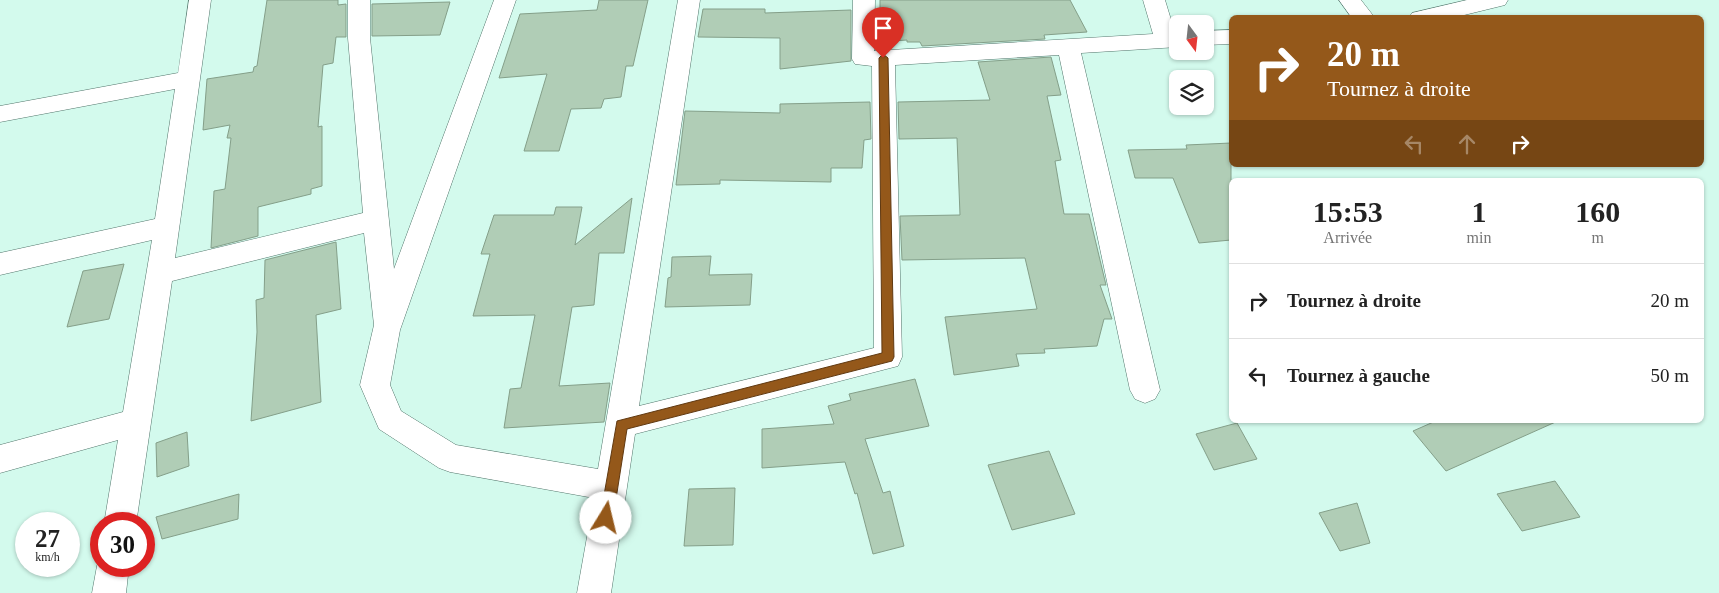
<!DOCTYPE html>
<html lang="fr">
<head>
<meta charset="utf-8">
<style>
  :root { --surface:#fff; --page:#f2f2f2; --text:#222; --muted:#767676; --line:#e0e0e0 }
  body { margin:0; font-family:Georgia,serif; background:var(--page); color:var(--text); height:100vh; display:flex; flex-direction:column; font-size:19px; white-space:nowrap }
  * { box-sizing:border-box; margin:0 }
  p { font-size:16px; color:var(--muted) }
  .icon { flex:none; width:28px; height:28px; fill:none; stroke:currentColor; stroke-width:2; stroke-linecap:round; stroke-linejoin:round }
  .map { position:relative; flex:1; overflow:hidden }
  .details { position:absolute; left:1229px; top:178px; width:475px; height:245px; display:flex; flex-direction:column; background:var(--surface); border-radius:8px; box-shadow:0 1px 4px #0004 }
  .details>* { flex:none }
  .banner { position:absolute; left:1229px; top:15px; width:475px; height:152px; border-radius:8px; box-shadow:0 1px 4px #0004; background:#94581a; color:#fff; overflow:hidden }
  .needle { width:32px; rotate:165deg }
  .controls { position:absolute; left:1169px; top:15px; display:grid; gap:10px }
  .controls a { display:grid; place-items:center; width:45px; height:45px; border-radius:8px; background:var(--surface); box-shadow:0 1px 4px #0004; font-size:25px }
  .speed { position:absolute; left:15px; top:512px; display:flex; gap:10px; font-size:25px; font-weight:700; text-align:center }
  .speed>* { display:grid; place-content:center; width:65px; height:65px; border-radius:50%; background:var(--surface); box-shadow:0 1px 4px #0004; line-height:1 }
  .speed small { font-size:12px; font-weight:400 }
  .speed .limit { border:8px solid #d22; background:#fff; color:#111 }
  .pin { position:absolute; display:grid; place-items:center; width:42px; height:42px; color:#fff; margin:-51px -21px; border-radius:50% 50% 50% 0; rotate:-45deg; box-shadow:0 0 5px #0007 }
  .pin .icon { rotate:45deg }
  .me { position:absolute; width:55px; margin:-28px; rotate:9deg; stroke-linejoin:round; filter:drop-shadow(0 0 4px #0008) }
  .turn { display:flex; align-items:center; gap:18px; height:105px; padding:0 15px; font-size:22px }
  .turn .icon { width:65px; height:65px; stroke-width:2.5 }
  .turn b { display:block; font-size:35px; line-height:42px }
  .lanes { display:flex; align-items:center; height:48px; padding:0 15px; background:#0003; justify-content:center; gap:25px; direction:ltr }
  .lanes .off { opacity:.35 }
  .eta { display:flex; justify-content:space-evenly; align-items:center; height:85px; text-align:center }
  .eta b { font-size:30px; font-weight:800; line-height:35px }
  ul { padding:0; list-style:none }
  li { display:flex; align-items:center; gap:15px; height:75px; padding:0 15px; border-top:1px solid var(--line) }
  li div { flex:1 }
  li b { display:block; font-size:19px }
  li em { font-style:normal }
  .map>svg:first-child { display:block }
</style>
</head>
<body>
<div class="map">
<svg width="1719" height="593" viewBox="0 0 1719 593">
  <rect width="100%" height="100%" fill="#d3faed"/>
  <g fill="#b0cdb6" stroke="#849f89">
    <path d="M267,0H338V5L346,4V37H336L333,63L323,65L318,127L322,126V186L311,189V194L258,207V236L211,248L214,191L225,189L231,138H227L230,125L203,130L207,79L253,72L254,67L257,66Z"/>
    <path d="M599,0H648L633,66H626L621,97L604,99L601,108L571,109L559,151H524L547,74L499,78L520,14L597,10Z"/>
    <path d="M880,0H1070L1087,32L1044,35L1045,39L922,46L920,42H907V40L876,42L877,10L880,9Z"/>
    <path d="M450,2L440,35L372,36V4Z"/>
    <path d="M703,9H765V13L851,10V61L780,69V38L698,37Z"/>
    <path d="M1051,57L1061,95L1047,96L1061,160L1055,161L1064,214H1089L1106,285H1100L1112,319H1104L1097,346L1044,349L1045,353L1016,354L1019,366L954,375L945,317L1037,309L1025,258L902,260L900,216L960,215L957,138L899,139L898,102L990,100L978,62Z"/>
    <path d="M870,102L871,139L864,140L862,168H831V182L720,180V184L676,185L685,111L780,113V104Z"/>
    <path d="M1231,143V240L1199,243L1173,178H1135L1128,150L1187,149L1186,145Z"/>
    <path d="M632,198L624,253H599L594,305L572,307L559,386L610,383L604,422L504,428L510,389L521,388L535,315L473,316L490,254H481L494,215H554L556,207H582L575,245Z"/>
    <path d="M336,242L341,309L316,315L321,402L251,421L257,332L256,300L264,298L265,260Z"/>
    <path d="M711,256L709,275L752,274L750,305L665,307L668,278L671,277L672,257Z"/>
    <path d="M124,264L109,319L67,327L83,271Z"/>
    <path d="M915,379L929,426L865,439L883,493L890,491L904,546L873,554L857,493L855,494L845,462L762,468V429L834,424L828,406L851,400L849,394Z"/>
    <path d="M1438,420H1560L1446,471L1413,431Z"/>
    <path d="M1237,423L1257,459L1214,470L1196,434Z"/>
    <path d="M187,432L189,466L157,477L156,443Z"/>
    <path d="M1049,451L1075,514L1012,530L988,465Z"/>
    <path d="M1555,481L1580,517L1522,531L1497,494Z"/>
    <path d="M735,488L733,545L684,546L689,489Z"/>
    <path d="M239,494L238,519L162,539L156,517Z"/>
    <path d="M1357,503L1370,543L1340,551L1319,513Z"/>
  </g>
  <g fill="none" stroke-linecap="round" stroke-linejoin="round">
    <g stroke="#52756b" stroke-width="1">
      <g id="street">
        <path d="M189,0H211L175,258L363,213L348,38V0H370V38L394,269L494,0H516L400,330L390,385L401,411L456,445L598,469L678,0H700L639,406L874,348L872,66L855,64L852,59L853,0H875L874,51L1153,34L1143,0H1165L1175,33H1178V47L1081,53L1160,390L1155,399L1145,403L1135,399L1130,390L1059,55L895,65L902,357L898,366L635,434L611,593H577L594,498L450,472L439,468L379,429L360,385L374,325L364,233L172,281L136,524H104L118,440L0,473V445L123,412L152,240L0,275V253L155,219L175,89L0,122V106L178,73Z"/>
        <path d="M1339,0H1361L1375,18H1352Z"/>
        <path d="M1467,0H1508L1505,5L1452,18H1409L1412,13Z"/>
        <path d="M1231,30V44L1205,45V31Z"/>
        <path d="M101,555V566H129L126,593H92L97,566Z"/>
      </g>
    </g>
    <use href="#street" fill="#fff" fill-rule="evenodd"/>
  </g>
  <path fill="#94581a" stroke="#603911" d="M883,54L888,58L894,357L892,361L627,429L613,518L611,523L606,525L602,523L600,518L617,421L882,353L879,58Z"/>
</svg>
<div class="controls">
<a><svg class="needle" viewBox="-14 -14 28 28"><path d="M0-13l5 13h-10z" fill="#e53935"/><path d="M0 13l5-13h-10z" fill="#767676"/></svg></a>
<a><svg class="icon" aria-label="layers" viewBox="0 0 24 24"><path d="M12 4l9 5-9 5-9-5zM3 14l9 5 9-5"/></svg></a>
</div>
<div class="speed"><div>27<small>km/h</small></div><div class="limit">30</div></div>
<div class="pin" style="left:883px;top:58px;background:#d93025"><svg class="icon" aria-label="arrive" viewBox="0 0 24 24"><path d="M6 21V4h12l-3 4 3 4H6"/></svg></div>
<svg class="me" style="left:606px;top:518px" viewBox="-20 -20 40 40"><circle r="19" fill="#fff"/><path d="M0-13L10 11 0 6-10 11z" fill="#94581a"/></svg>
<div class="banner">
<div class="turn"><svg class="icon" aria-label="right" viewBox="0 0 24 24"><path d="M7 20v-9h11M14 6l5 5-5 5"/></svg><div><b>20 m</b>Tournez à droite</div></div>
<div class="lanes"><svg class="icon off" aria-label="left" viewBox="0 0 24 24"><path d="M17 20v-9H6M10 6l-5 5 5 5"/></svg><svg class="icon off" aria-label="ahead" viewBox="0 0 24 24"><path d="M12 20V5M6 11l6-6 6 6"/></svg><svg class="icon" aria-label="right" viewBox="0 0 24 24"><path d="M7 20v-9h11M14 6l5 5-5 5"/></svg></div>
</div>
<section class="details">
<div class="eta">
<div><b>15:53</b><p>Arrivée</p></div>
<div><b>1</b><p>min</p></div>
<div><b>160</b><p>m</p></div>
</div>
<ul>
<li><svg class="icon" aria-label="right" viewBox="0 0 24 24"><path d="M7 20v-9h11M14 6l5 5-5 5"/></svg><div><b>Tournez à droite</b></div><em>20 m</em></li>
<li><svg class="icon" aria-label="left" viewBox="0 0 24 24"><path d="M17 20v-9H6M10 6l-5 5 5 5"/></svg><div><b>Tournez à gauche</b></div><em>50 m</em></li>
</ul>
</section>
</div>
</body>
</html>
